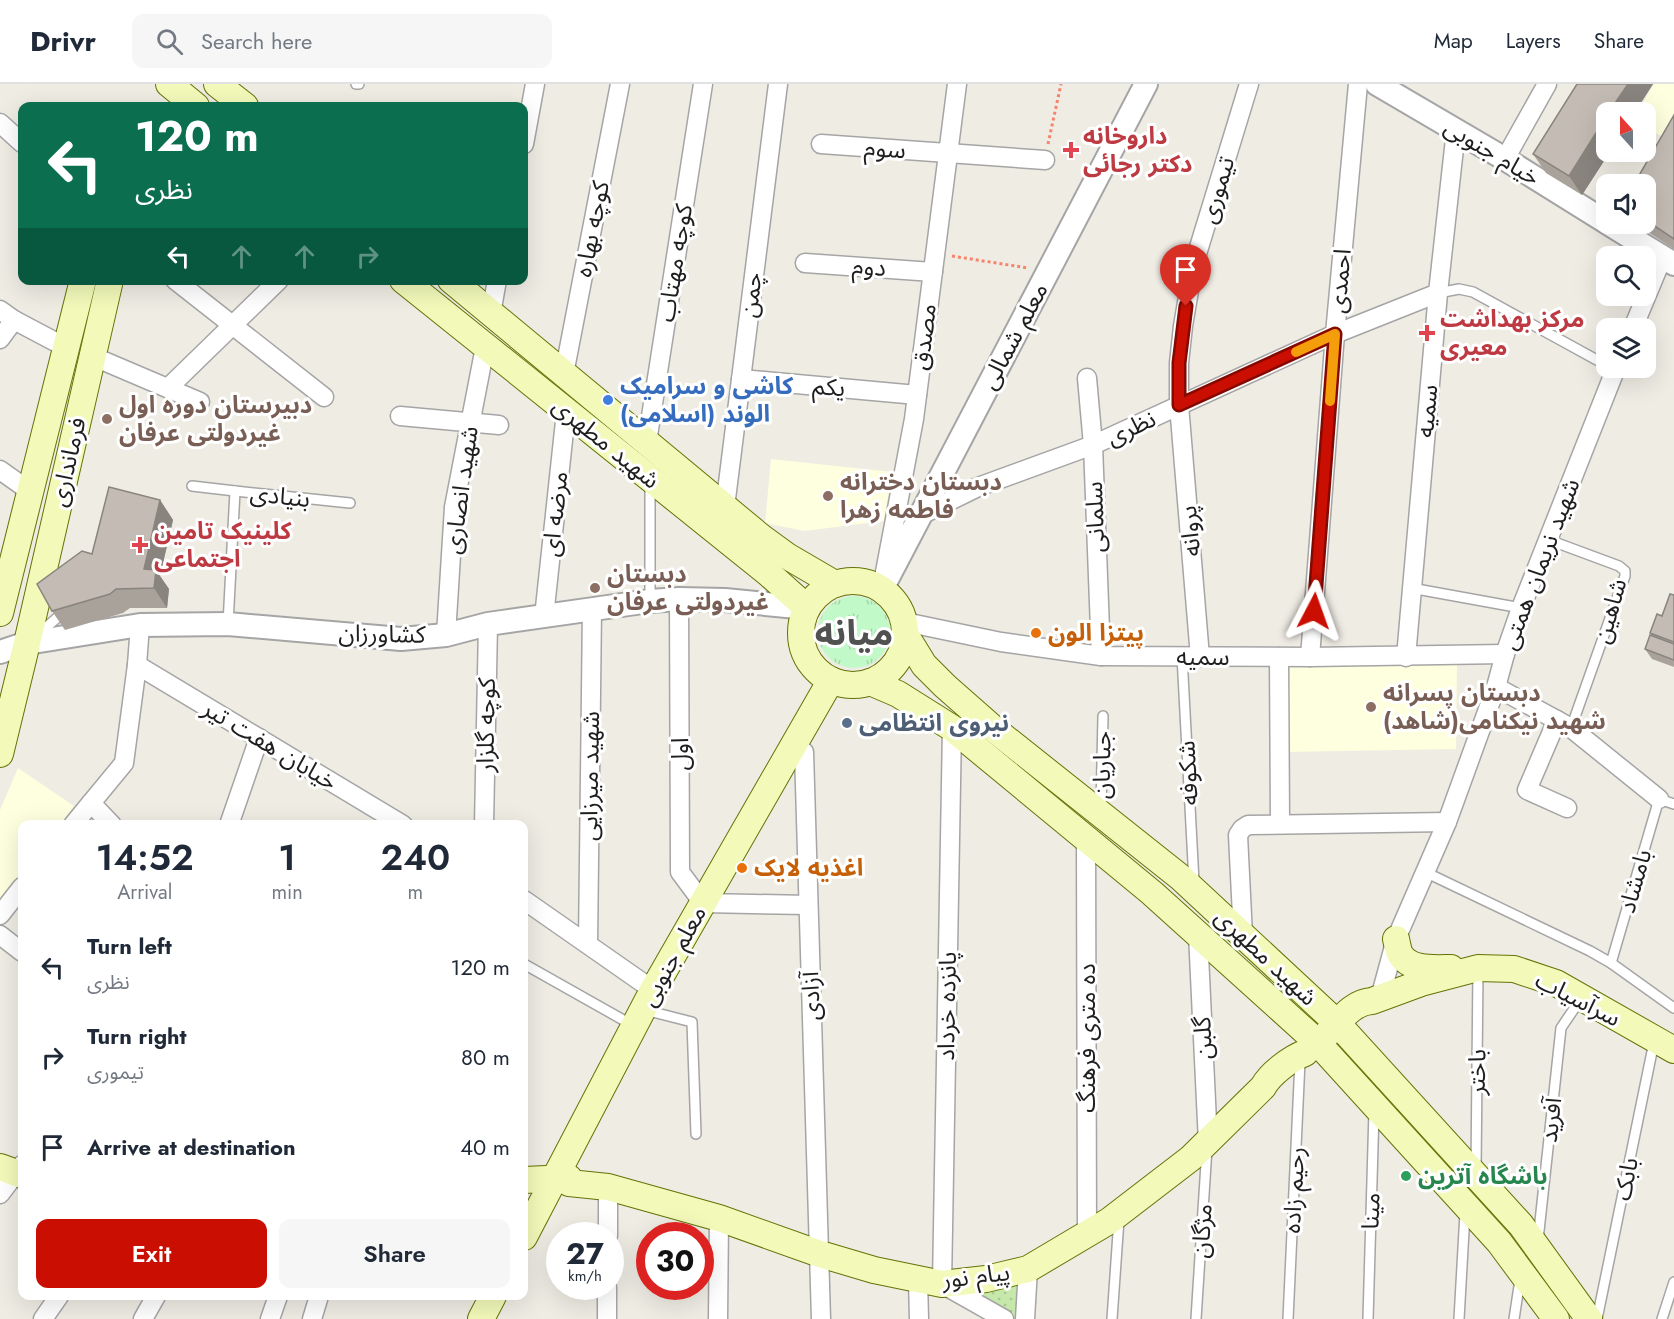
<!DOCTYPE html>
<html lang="en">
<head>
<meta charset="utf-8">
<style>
  :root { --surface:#fff; --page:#f6f6f7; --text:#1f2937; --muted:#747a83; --line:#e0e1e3; --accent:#ca0e02 }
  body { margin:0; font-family:Jost,"Noto Sans Arabic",sans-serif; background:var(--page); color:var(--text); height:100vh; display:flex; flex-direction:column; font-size:22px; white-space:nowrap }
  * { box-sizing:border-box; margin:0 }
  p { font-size:20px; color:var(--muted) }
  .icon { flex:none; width:33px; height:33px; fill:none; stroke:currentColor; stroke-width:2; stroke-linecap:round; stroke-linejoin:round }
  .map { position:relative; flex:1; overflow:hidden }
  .panel { position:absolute; left:18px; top:736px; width:510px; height:480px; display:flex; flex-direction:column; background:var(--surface); border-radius:12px; box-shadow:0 6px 24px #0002 }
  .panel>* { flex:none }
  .hud { position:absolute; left:18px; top:18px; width:510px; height:183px; border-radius:12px; box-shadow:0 6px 24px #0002; background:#0b6e4f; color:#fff; overflow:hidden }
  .needle { width:39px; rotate:339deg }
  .tools { position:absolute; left:1596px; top:18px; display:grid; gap:12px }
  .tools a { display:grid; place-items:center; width:60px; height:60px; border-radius:12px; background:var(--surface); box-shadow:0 6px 24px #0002; font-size:30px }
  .speed { position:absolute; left:546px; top:1138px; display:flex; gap:12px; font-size:30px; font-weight:700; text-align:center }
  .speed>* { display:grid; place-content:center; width:78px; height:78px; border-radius:50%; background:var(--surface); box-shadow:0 6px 24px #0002; line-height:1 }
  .speed small { font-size:15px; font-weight:400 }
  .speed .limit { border:9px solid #d22; background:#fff; color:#111 }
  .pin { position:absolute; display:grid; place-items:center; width:51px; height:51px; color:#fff; margin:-62px -26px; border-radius:50% 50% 50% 0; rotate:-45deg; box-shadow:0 0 6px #0007 }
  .pin .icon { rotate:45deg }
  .me { position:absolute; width:66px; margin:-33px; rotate:4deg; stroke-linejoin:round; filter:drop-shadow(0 0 4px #0008) }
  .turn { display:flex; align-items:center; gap:21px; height:126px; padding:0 18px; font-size:27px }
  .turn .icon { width:78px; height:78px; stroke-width:2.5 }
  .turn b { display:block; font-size:42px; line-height:51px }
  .lanes { display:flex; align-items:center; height:57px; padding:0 18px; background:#0003; justify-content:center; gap:30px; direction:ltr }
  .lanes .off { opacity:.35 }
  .eta { display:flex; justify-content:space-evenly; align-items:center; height:102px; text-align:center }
  .eta b { font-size:36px; font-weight:600; line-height:42px }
  .primary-button { display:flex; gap:12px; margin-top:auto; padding:12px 18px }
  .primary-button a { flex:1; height:69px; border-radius:12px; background:var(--accent); color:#fff; font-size:24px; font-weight:600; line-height:69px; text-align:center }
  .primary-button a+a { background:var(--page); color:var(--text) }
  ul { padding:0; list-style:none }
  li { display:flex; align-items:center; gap:18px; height:90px; padding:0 18px }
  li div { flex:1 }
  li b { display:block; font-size:22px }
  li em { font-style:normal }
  header { display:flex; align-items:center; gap:36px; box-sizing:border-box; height:84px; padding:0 30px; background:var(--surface); border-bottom:2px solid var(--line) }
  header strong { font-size:28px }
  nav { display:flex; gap:33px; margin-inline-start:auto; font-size:21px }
  .search { width:420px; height:54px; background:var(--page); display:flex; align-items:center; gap:15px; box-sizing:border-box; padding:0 21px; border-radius:12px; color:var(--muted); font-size:22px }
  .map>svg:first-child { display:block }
</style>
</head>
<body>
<header>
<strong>Drivr</strong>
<div class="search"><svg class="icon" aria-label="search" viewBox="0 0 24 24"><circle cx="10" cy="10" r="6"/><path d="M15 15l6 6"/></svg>Search here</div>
<nav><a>Map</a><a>Layers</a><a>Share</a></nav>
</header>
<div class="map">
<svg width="1674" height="1235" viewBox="0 0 1674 1235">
  <defs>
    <pattern id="grass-dots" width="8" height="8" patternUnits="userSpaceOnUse" patternTransform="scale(1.5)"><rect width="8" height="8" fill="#c6e9ab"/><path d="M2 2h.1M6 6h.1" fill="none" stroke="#aac793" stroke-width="1.8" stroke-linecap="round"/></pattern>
    <pattern id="park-tufts" width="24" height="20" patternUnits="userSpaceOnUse" patternTransform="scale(1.5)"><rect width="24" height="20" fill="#c2f9c9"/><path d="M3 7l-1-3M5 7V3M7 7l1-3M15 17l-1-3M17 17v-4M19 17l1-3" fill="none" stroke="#a6d5ac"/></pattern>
  </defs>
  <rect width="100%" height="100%" fill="#efece4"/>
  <g fill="#fdffde">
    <path d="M1654,0H1674V60L1646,43V28H1637Z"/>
    <path d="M771,375L892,388L884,437L804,447L765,439Z"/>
    <path d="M1287,581H1457L1456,665L1285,668Z"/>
    <path d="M18,684L74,722L60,741H22V792L0,822V726Z"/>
  </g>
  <path fill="url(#grass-dots)" d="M1022,1192L1019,1235H1014L957,1203Z"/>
  <circle fill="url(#park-tufts)" cx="854" cy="548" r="36"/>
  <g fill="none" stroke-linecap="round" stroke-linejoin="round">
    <g stroke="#a5a5a5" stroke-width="12">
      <g id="service">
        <path d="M356,0H359"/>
        <path d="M1438,209L1459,205L1473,208L1606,281"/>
        <path d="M650,400V515"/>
        <path d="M192,402L235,407"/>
        <path d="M1549,456L1619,482L1625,487V492L1571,644"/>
        <path d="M1411,504L1521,524"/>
        <path d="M228,540L235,407L350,419"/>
        <path d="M36,552L58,533L66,530"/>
        <path d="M1182,572L1194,798"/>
        <path d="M1101,725L1103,632"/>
        <path d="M1425,788L1590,867L1611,879L1674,924"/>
        <path d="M1611,879L1659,715L1674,720"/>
        <path d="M524,880L634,942"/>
        <path d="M645,926L692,938L696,1050"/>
        <path d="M1476,1086L1478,886"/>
        <path d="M1538,1156L1561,944L1580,916"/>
        <path d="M1112,1235L1119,1135"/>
        <path d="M1196,1235L1207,1064"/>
        <path d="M1288,1235L1300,977"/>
        <path d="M1368,1235L1374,1027"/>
        <path d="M1459,1235L1465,1129"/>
        <path d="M1514,1235L1520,1196"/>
        <path d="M1597,1235L1654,958"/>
        <path d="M1662,1235L1674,1198"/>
      </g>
    </g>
    <g stroke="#a5a5a5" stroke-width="21">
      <g id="minor">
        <path d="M0,39L22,59"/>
        <path d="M524,60L535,0"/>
        <path d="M821,60L1045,76"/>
        <path d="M1505,75L1547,0"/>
        <path d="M805,179L933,188"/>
        <path d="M175,196L324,313"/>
        <path d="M0,226L14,236L67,264"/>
        <path d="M491,230L497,196"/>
        <path d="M1633,244L1663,172"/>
        <path d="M0,255L14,236"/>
        <path d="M92,272L200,318"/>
        <path d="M564,290L620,0"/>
        <path d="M1087,294L1093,361L1101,572"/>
        <path d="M741,295L917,311"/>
        <path d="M168,304L279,196"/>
        <path d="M400,332L499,341"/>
        <path d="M647,358L703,0"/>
        <path d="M0,386L31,408"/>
        <path d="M725,423L778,0"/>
        <path d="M921,431L978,403L1093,361L1335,250L1438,209"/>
        <path d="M885,488L914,335L957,0"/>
        <path d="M679,515L680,788L703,819L808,821"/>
        <path d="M544,533L566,328"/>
        <path d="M905,538L1001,558L1101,572L1310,573L1505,570"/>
        <path d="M446,551L454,423L485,263"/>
        <path d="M1200,573L1179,321V279L1183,242L1193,183L1249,0"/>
        <path d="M1279,573L1280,739"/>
        <path d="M1310,573L1335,250L1358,0"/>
        <path d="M1406,573L1438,209L1456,46"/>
        <path d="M137,581L403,741"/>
        <path d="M1496,603L1571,644L1659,715"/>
        <path d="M1557,636L1527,706L1567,724"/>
        <path d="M952,644L942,1200L1004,1235"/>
        <path d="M795,660L804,668L821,1235"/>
        <path d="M73,741L91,719"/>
        <path d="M112,741L91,719L124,679L137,581L140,541"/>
        <path d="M229,741L259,654"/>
        <path d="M484,741L488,540"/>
        <path d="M1086,755L1087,1152"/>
        <path d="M524,816L653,906"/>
        <path d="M0,831L22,803"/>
        <path d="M1198,850L1208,1059"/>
        <path d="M0,851L22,868"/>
        <path d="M1243,852L1238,751L1242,745L1248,741L1447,738"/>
        <path d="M588,860L592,524"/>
        <path d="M1380,914L1396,855L1447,738L1496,603L1505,570L1521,524L1616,284"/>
        <path d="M0,1110L22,1081"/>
        <path d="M608,1152V1103"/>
        <path d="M918,1196L919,1235"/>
        <path d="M43,1235L59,1212"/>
        <path d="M143,1235L156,1212"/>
        <path d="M270,1235L278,1212"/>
        <path d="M312,1235L319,1212"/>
        <path d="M607,1235V1203"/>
        <path d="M718,1235L719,1134"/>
        <path d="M1025,1235L1028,1185"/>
      </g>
    </g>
    <g stroke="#a5a5a5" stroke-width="26">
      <g id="tertiary">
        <path d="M1377,0L1505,75L1606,138"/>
        <path d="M1609,140L1674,180"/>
        <path d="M882,505L1146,0"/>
        <path d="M0,568L27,559L140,541L228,540L401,555L446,551L488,540L650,517L679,515L725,516L807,524"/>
      </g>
    </g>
    <g stroke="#627406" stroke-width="28">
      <g id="secondary">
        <path d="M169,0L196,22"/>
        <path d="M217,0L245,22"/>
        <path d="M403,196L768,489L807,524"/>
        <path d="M451,196L761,453L787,472L835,500"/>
        <circle cx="853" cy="549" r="52"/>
        <path d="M0,529L83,196"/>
        <path d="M905,550L924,581L945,602L995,646L1180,793L1337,939L1521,1141L1589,1235"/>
        <path d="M870,598L898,610L952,644L1152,809L1317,958L1499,1158L1556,1235"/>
        <path d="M0,670L27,559L110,196"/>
        <path d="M1396,855C1397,859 1398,866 1400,870C1410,887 1435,884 1451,884"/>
        <path d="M1327,950C1340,937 1352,918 1372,917L1421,899L1478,884L1514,885L1556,899L1674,966"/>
        <path d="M0,1083L22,1091"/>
        <path d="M563,1095L569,1099L608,1103L719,1134L820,1170L874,1186L942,1200L986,1195L1028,1185L1109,1137L1191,1074L1263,1003C1270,990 1291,974 1305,969"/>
        <path d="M524,1096L569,1094"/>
        <path d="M524,1153L653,906L831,596"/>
        <path d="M481,1235L493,1212"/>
      </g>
    </g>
    <g stroke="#f8836c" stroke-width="3" stroke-dasharray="3 3" stroke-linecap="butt">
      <path d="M1048,60L1061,0"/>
      <path d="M952,172L1028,184"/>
    </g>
    <use href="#service" stroke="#fff" stroke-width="9"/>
    <use href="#minor" stroke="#fff" stroke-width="18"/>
    <use href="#tertiary" stroke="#fff" stroke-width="22"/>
    <use href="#secondary" stroke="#f2f9b9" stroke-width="26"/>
  </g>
  <g fill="#a9a29b">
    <path d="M1577,0H1653L1582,111L1546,89L1533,70Z"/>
    <path d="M1674,31V165L1636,140H1646V100Z"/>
    <path d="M160,416L173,436L160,492L169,505L167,524H130L123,529L65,546L52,527Z"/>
    <path d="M1674,511V583L1652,575L1645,565L1652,552L1650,549Z"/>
  </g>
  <g fill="#89847e">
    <path d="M1628,0H1653L1635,28H1609Z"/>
    <path d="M1606,33V68H1610L1582,111L1569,92Z"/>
    <path d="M160,416L173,436L160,492L169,505L167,524L154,504L144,485Z"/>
  </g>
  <g fill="#c4bcb4" stroke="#89847e" stroke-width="1.5">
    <path d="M1577,0H1628L1609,28H1606V33L1569,92L1533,70Z"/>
    <path d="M1674,31V155L1646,136V100H1634Z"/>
    <path d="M109,403L160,416L144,485L156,486L154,504L116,505L110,510L52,527L37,500L82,467L92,470Z"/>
    <path d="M1670,510L1674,511V558L1650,549L1657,530L1662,532Z"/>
    <path d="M1650,551L1674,560V576L1645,565Z"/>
  </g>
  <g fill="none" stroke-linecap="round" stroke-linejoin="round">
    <g stroke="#830901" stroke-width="15">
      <path id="route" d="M1186,222L1179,279V321L1335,250L1314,527"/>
    </g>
    <use href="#route" stroke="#ca0e02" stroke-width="10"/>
    <path stroke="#f59e0b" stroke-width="10" d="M1296,268L1335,250L1330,317"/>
  </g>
  <g fill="#e0444e" stroke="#fff" stroke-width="2">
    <path d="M1068 57h6v6h6v6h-6v6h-6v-6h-6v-6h6z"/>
    <path d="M1424 240h6v6h6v6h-6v6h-6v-6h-6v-6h6z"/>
    <path d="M137 452h6v6h6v6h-6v6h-6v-6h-6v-6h6z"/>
  </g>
  <circle fill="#3f7fe0" stroke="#fff" stroke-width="2" cx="608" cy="316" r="6"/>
  <g fill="#8d6e63" stroke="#fff" stroke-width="2">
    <circle cx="107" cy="335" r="6"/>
    <circle cx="828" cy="412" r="6"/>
    <circle cx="595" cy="504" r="6"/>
    <circle cx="1371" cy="623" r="6"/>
  </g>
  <g fill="#e8710a" stroke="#fff" stroke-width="2">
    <circle cx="1036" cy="549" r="6"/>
    <circle cx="742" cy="784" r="6"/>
  </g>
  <circle fill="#5c6f8a" stroke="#fff" stroke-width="2" cx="847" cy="639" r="6"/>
  <circle fill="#2e9e5b" stroke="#fff" stroke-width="2" cx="1406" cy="1092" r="6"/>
  <g text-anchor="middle" stroke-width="6" stroke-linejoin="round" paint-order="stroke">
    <g font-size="24" font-weight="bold" fill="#be3a42" stroke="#fff" text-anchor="start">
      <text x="1083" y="60">داروخانه<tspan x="1083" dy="28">دکتر رجائی</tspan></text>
      <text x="1440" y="243">مرکز بهداشت<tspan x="1440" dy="28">معیری</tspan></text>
      <text x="154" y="455">کلینیک تامین<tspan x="154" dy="28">اجتماعی</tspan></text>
    </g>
    <g font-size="24" fill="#1e1e1e" stroke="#fff">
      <text transform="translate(885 65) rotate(4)" y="8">سوم</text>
      <text transform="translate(1492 68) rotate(31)" y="8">خیام جنوبی</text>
      <text transform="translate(1217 106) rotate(-73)" y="8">تیموری</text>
      <text transform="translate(592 145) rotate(-79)" y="8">کوچه بهاره</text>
      <text transform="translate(675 179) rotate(-81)" y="8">کوچه مهتاب</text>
      <text transform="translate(869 183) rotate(4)" y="8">دوم</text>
      <text transform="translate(1340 197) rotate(-85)" y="8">احمدی</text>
      <text transform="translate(751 211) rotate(-83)" y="8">چمن</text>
      <text transform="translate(1014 252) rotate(-62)" y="8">معلم شمالی</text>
      <text transform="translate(924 253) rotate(-83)" y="8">مصدق</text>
      <text transform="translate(829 303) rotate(5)" y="8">یکم</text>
      <text transform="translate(1427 327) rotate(-85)" y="8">سميه</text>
      <text transform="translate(1131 344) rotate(-25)" y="8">نظری</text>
      <text transform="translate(606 359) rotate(39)" y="8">شهید مطهری</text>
      <text transform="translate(68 378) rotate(-77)" y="8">فرمانداری</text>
      <text transform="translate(461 406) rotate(-82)" y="8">شهید انصاری</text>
      <text transform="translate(280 412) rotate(6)" y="8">بنیادی</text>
      <text transform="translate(555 430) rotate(-84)" y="8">مرضه ای</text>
      <text transform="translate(1095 433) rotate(-92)" y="8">سلمانی</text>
      <text transform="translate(1190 447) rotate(-95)" y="8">پروانه</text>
      <text transform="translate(1540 480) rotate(-69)" y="8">شهید نریمان همتی</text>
      <text transform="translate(1610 527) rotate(-74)" y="8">شاهین</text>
      <text transform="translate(382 550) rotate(1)" y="8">کشاورزان</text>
      <text x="1203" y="581">سمیه</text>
      <text transform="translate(486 641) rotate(-89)" y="8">کوچه گلزار</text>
      <text transform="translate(270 661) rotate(31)" y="8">خیابان هفت تیر</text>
      <text transform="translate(680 670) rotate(-90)" y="8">اول</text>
      <text transform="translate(1102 681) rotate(-89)" y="8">جباریان</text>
      <text transform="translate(1188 689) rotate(-93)" y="8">شکوفه</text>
      <text transform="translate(590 692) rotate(-89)" y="8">شهید میرزایی</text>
      <text transform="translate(1635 797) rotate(-74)" y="8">بامشاد</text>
      <text transform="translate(673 872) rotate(-61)" y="8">معلم جنوبی</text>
      <text transform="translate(1266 873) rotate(43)" y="8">شهید مطهری</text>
      <text transform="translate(811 912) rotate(-92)" y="8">آزادی</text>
      <text transform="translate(1578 915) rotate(27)" y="8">سرآسیاب</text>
      <text transform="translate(947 922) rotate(-89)" y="8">پانزده خرداد</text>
      <text transform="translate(1087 954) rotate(-90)" y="8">ده متری فرهنگ</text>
      <text transform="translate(1203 954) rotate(-93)" y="8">گلبن</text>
      <text transform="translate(1477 988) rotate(-89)" y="8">باختر</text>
      <text transform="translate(1551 1036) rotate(-84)" y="8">آفرید</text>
      <text transform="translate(1626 1095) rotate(-79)" y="8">بابک</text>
      <text transform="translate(1294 1106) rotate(-87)" y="8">رحیم زاده</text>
      <text transform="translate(1371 1127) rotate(-88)" y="8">مینا</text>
      <text transform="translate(1202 1147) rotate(-86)" y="8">مژگان</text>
      <text transform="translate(976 1192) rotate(-7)" y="8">پیام نور</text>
    </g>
    <g font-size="24" font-weight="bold" fill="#366cbe" stroke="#fff" text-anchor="start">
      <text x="620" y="310">کاشی و سرامیک<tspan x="620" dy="28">الوند (اسلامی)</tspan></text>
    </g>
    <g font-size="24" font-weight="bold" fill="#785e54" stroke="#fff" text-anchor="start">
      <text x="119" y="329">دبیرستان دوره اول<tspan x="119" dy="28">غیردولتی عرفان</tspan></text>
      <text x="840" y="406">دبستان دخترانه<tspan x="840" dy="28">فاطمه زهرا</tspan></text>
      <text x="607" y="498">دبستان<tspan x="607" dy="28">غیردولتی عرفان</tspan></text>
      <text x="1383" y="617">دبستان پسرانه<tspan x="1383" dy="28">شهید نیکنامی(شاهد)</tspan></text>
    </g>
    <g font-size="24" font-weight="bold" fill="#c56008" stroke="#fff" text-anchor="start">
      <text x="1048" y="557">پیتزا الون</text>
      <text x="754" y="792">اغذیه لایک</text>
    </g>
    <g font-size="24" font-weight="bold" fill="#4e5e75" stroke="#fff" text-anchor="start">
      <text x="859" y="647">نیروی انتظامی</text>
    </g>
    <g font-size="24" font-weight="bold" fill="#27864d" stroke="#fff" text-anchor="start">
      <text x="1418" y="1100">باشگاه آترین</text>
    </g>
    <g font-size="36" font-weight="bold" fill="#515151" stroke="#fff">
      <text x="854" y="561">میانه</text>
    </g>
  </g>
</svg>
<div class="tools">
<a><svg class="needle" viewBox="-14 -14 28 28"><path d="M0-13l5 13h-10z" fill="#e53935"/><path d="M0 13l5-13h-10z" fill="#747a83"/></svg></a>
<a><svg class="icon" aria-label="sound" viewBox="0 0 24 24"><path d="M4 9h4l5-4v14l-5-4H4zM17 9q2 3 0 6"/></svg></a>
<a><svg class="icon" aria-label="search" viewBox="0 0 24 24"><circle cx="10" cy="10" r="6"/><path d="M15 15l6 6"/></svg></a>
<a><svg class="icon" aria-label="layers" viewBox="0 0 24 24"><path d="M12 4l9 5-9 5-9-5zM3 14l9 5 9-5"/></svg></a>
</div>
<div class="speed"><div>27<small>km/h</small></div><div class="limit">30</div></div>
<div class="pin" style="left:1186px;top:222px;background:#d93025"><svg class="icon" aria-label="arrive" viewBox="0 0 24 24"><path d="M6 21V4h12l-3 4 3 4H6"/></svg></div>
<svg class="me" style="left:1314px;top:527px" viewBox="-20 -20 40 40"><path d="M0-17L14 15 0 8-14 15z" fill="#ca0e02" stroke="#fff" stroke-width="4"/></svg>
<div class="hud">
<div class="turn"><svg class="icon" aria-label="left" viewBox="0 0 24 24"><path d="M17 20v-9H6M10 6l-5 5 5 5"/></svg><div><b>120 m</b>نظری</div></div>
<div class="lanes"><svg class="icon" aria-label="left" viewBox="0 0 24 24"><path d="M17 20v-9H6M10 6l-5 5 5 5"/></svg><svg class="icon off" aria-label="ahead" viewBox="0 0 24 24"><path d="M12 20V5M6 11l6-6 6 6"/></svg><svg class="icon off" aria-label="ahead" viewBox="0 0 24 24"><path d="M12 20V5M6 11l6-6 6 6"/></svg><svg class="icon off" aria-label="right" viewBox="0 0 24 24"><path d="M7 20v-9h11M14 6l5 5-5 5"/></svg></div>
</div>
<section class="panel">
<div class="eta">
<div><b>14:52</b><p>Arrival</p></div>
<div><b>1</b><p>min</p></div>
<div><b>240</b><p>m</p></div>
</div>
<ul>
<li><svg class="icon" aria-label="left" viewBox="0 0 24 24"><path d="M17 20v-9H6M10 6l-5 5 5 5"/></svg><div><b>Turn left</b><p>نظری</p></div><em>120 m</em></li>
<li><svg class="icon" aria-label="right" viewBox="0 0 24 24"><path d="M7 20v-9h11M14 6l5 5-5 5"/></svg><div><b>Turn right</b><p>تیموری</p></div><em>80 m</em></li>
<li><svg class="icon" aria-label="arrive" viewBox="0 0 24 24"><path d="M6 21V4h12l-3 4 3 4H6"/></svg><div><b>Arrive at destination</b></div><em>40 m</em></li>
</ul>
<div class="primary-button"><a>Exit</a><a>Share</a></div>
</section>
</div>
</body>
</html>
